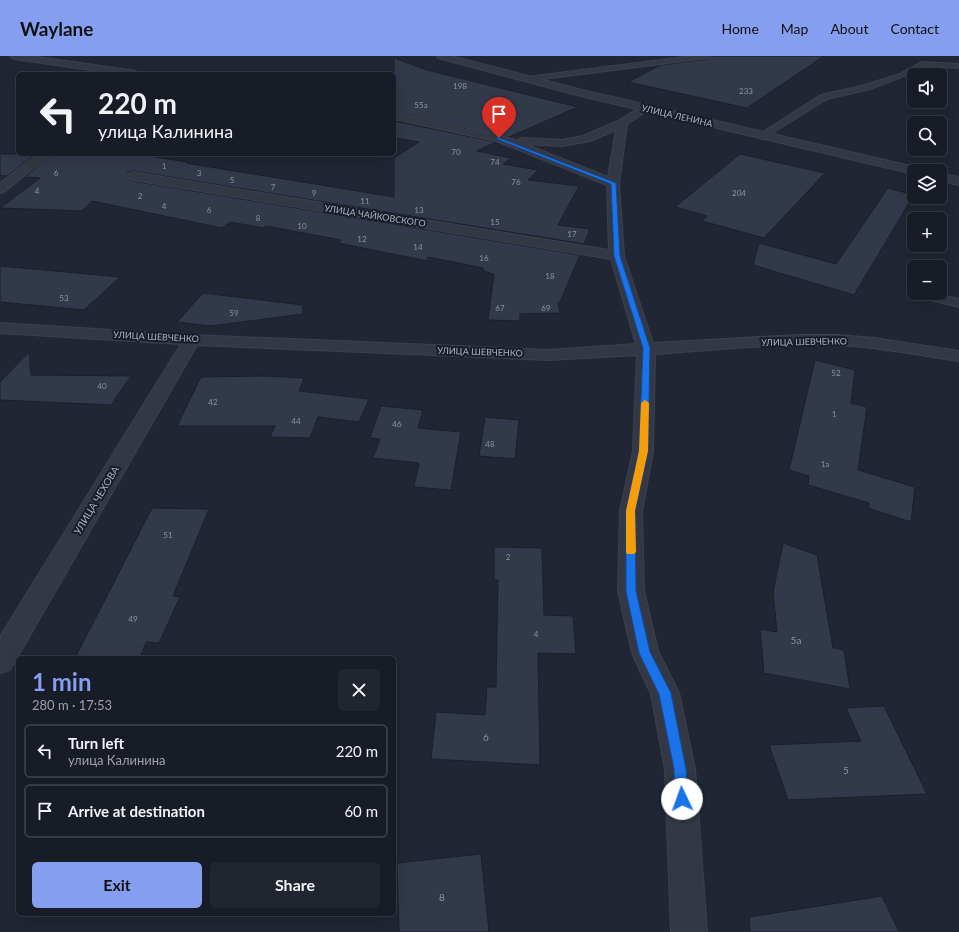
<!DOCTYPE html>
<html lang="en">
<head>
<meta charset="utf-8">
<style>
  :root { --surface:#181c27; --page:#21252f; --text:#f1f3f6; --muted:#9fa1a7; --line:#363a44; --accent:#859eef }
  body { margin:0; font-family:Lato,sans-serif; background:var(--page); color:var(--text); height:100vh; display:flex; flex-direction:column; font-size:15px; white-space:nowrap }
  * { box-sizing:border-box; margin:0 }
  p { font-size:13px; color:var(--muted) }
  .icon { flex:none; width:22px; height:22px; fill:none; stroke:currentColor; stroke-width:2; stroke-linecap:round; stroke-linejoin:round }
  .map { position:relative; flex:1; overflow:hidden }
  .sheet { position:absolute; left:16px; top:600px; width:380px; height:260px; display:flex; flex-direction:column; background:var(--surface); border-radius:6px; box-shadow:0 4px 16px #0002,0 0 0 1px var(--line) }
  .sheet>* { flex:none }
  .hud { position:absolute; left:16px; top:16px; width:380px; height:84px; border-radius:6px; box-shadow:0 4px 16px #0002,0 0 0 1px var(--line); background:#181c27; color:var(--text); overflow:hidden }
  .tools { position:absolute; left:907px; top:12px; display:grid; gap:8px }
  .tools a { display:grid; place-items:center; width:40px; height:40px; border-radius:6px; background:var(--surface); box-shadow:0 4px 16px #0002,0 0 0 1px var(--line); font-size:20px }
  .pin { position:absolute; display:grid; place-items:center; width:34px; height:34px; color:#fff; margin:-41px -17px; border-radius:50% 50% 50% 0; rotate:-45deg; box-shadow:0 0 4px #0007 }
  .pin .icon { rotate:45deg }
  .me { position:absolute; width:44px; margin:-22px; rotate:357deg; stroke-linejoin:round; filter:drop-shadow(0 0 3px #0008) }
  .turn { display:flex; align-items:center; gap:14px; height:84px; padding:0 16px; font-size:18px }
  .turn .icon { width:52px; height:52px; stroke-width:2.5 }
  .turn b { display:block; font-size:28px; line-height:34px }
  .round { display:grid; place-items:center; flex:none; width:42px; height:42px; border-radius:6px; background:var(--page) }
  .summary { display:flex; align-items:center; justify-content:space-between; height:68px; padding:0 16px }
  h1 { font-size:24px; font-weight:700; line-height:30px; color:var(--accent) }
  .cta { display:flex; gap:8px; margin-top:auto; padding:8px 16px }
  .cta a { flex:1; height:46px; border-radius:6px; background:var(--accent); color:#111; font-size:16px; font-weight:700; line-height:46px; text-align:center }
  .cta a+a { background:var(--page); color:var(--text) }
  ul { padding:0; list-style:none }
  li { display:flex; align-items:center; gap:12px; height:54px; margin:0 8px 6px; padding:0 8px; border:2px solid var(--line); border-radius:6px }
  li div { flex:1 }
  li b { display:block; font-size:15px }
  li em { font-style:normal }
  header { display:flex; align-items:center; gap:24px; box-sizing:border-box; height:56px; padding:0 20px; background:var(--accent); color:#111 }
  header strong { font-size:19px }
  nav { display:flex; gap:22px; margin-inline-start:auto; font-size:14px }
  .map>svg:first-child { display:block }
</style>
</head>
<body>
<header>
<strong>Waylane</strong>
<nav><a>Home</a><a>Map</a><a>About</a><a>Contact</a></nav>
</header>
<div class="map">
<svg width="959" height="876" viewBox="0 0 959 876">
  <rect width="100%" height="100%" fill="#202634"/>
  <g fill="#32394a" stroke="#1b1f2b">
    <path d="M711,0H824L747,52L628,26L661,9L707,3Z"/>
    <path d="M394,2L427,14L578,51L509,81L394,56Z"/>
    <path d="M394,65L496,86L477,95L511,102L503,108L538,114L528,124L579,130L558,169L590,173L584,188L133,115L128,116L126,121L129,124L133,125L580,199L560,246H558L560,257L520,258V265L488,264L494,218L483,215V212L428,201L427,205L338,187L341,184L266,170L263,172L230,166L222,172L92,145L82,155L0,152L40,122L25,121L52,98H138L187,106L186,107L394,141V102L419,86L394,82Z"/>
    <path d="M0,98H36L7,120L0,119Z"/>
    <path d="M740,98L825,117L764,182L702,165L707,160L675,151Z"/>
    <path d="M888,132L914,139L854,239L753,209L759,187L836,208Z"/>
    <path d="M0,210L120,221L84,254L0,246Z"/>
    <path d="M203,237L303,249V258L211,270L177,266Z"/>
    <path d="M29,296L31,319L131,320L111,349L0,344V326Z"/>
    <path d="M815,304L855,314L851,347L867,351L858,414L915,431L911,466L868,452L869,447L808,429L809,420L789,414Z"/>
    <path d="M264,320L304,322L299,335L369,343L359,366L318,361L310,382L270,381L275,370H177L201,321Z"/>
    <path d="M381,350L423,354L418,372L461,376L451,434L414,431L419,407L373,402L380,383L370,382Z"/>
    <path d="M485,361L519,364L515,403L479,400Z"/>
    <path d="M152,452L209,453L173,540L180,541L159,587L146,586L140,602H75Z"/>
    <path d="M783,487L817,499L833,592L844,594L850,633L764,617L760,573L777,576L773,536Z"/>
    <path d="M494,491L542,492L544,559L573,560L576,598L538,597L540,709L431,703L436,656L485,659L487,631H496L498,524H494Z"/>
    <path d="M884,650L927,738L788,744L769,689L861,685L846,652Z"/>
    <path d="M481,798L489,876H399L397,807Z"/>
    <path d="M882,840L899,876H750L749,861Z"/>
  </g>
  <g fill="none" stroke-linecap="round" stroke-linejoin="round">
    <g stroke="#3d414e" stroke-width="2">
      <g id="service">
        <path d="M692,0H710L707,2L527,25L523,23L527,21Z"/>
        <path d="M922,6L959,8V12L923,10L904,20L870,33L827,43L764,82L761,83L757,80L821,39L865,29L900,18Z"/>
        <path d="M918,237H934L959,243V251L919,241Z"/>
      </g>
    </g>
    <g stroke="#3d414e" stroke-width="2">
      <g id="minor">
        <path d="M10,0H31L136,15L141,18H118L14,3Z"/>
        <path d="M644,49L648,50L649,52L648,54L627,68L619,127L624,200L653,287L798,279H838L874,282L959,295V305C919,299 878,291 838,289C777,287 715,294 655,298L653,395L642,455L644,535L658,595L679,637L695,713L707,876H671L665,713L651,638L632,597L618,535L620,455L633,395L637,299L549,304L197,289L10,614L0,617V581L181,288L0,277V267L192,279L549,294L636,288L611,203L133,124L129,123L127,120L129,117L133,116L609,194L607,129L496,85L394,63V57L499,79L518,85L519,83L523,82L562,84L583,80L618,65ZM616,74L608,121L525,88L562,90L590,85Z"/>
        <path d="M38,98H51L4,136L0,137V127Z"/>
      </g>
    </g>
    <g stroke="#3d414e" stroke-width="2">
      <g id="tertiary">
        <path d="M437,0H451L582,34L915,111L919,112L921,115H914V118L581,40L438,2Z"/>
        <path d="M940,117L959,121V129L940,125Z"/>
      </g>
    </g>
    <use href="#service" fill="#333844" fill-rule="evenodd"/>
    <use href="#minor" fill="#333844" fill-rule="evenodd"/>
    <use href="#tertiary" fill="#333844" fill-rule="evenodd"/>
  </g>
  <path fill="#1a73e8" stroke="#114b97" d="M497,81L616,127L620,200L650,292L648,395L635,455L636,535L650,596L671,637L686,713L688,743L686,747L682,749L677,747L675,743L674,713L659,638L639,597L626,535V455L639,395L643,292L614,200L611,128L497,83Z"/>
  <path fill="#f59e0b" d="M645,344L649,347L648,395L635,455L636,496L634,498H627L626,496V455L639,395L641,347Z"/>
  <g text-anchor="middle" stroke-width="4" stroke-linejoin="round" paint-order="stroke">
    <g font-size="8" fill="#8c92a2">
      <text x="460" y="33">198</text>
      <text x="746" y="38">233</text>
      <text x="421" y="52">55а</text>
      <text x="456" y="99">70</text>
      <text x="495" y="109">74</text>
      <text x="164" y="113">1</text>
      <text x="56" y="120">6</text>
      <text x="199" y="120">3</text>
      <text x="232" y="127">5</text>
      <text x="516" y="129">76</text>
      <text x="273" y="134">7</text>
      <text x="37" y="138">4</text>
      <text x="314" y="140">9</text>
      <text x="739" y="140">204</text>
      <text x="140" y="143">2</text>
      <text x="365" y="148">11</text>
      <text x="164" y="153">4</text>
      <text x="209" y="157">6</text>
      <text x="419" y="157">13</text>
      <text x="258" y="165">8</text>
      <text x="495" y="169">15</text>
      <text x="302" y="173">10</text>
      <text x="572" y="181">17</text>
      <text x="362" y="186">12</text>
      <text x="418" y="194">14</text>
      <text x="484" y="205">16</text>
      <text x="550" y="223">18</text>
      <text x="64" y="245">53</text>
      <text x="500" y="255">67</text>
      <text x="546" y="255">69</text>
      <text x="234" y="260">59</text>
      <text x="836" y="320">52</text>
      <text x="102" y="333">40</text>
      <text x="213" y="349">42</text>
      <text x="834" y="361">1</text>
      <text x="296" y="368">44</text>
      <text x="397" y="371">46</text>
      <text x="490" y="391">48</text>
      <text x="825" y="411">1а</text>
      <text x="168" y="482">51</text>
      <text x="508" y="504">2</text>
      <text x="133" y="566">49</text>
      <text x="536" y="581">4</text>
    </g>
    <g font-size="9" fill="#adb2c2" stroke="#191d29">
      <text transform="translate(677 60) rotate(13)" y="3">УЛИЦА ЛЕНИНА</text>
      <text transform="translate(375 160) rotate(9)" y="3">УЛИЦА ЧАЙКОВСКОГО</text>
      <text transform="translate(156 281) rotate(3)" y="3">УЛИЦА ШЕВЧЕНКО</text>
      <text transform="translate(804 286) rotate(-1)" y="3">УЛИЦА ШЕВЧЕНКО</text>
      <text transform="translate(480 296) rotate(2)" y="3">УЛИЦА ШЕВЧЕНКО</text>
    </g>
    <g font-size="10" fill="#adb2c2" stroke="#191d29">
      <text transform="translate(96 444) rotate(-59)" y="4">УЛИЦА ЧЕХОВА</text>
    </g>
    <g font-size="10" fill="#8c92a2">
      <text x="796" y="588">5а</text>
      <text x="486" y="685">6</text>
      <text x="846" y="718">5</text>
      <text x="442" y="845">8</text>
    </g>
  </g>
</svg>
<div class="tools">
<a><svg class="icon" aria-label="sound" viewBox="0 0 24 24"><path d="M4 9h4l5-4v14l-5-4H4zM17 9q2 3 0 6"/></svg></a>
<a><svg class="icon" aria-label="search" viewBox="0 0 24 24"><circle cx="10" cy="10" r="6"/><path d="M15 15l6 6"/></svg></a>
<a><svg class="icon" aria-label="layers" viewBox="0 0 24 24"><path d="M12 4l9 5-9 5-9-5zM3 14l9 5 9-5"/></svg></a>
<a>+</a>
<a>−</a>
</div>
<div class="pin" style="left:499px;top:82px;background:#d93025"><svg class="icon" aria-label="arrive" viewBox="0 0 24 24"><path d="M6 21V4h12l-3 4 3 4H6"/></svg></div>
<svg class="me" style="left:682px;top:743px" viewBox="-20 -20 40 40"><circle r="19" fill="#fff"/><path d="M0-13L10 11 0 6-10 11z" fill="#1a73e8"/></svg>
<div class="hud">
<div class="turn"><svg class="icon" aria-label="left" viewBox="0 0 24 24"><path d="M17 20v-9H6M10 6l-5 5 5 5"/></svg><div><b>220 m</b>улица Калинина</div></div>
</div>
<section class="sheet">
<div class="summary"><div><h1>1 min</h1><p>280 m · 17:53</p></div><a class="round"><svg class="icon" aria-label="close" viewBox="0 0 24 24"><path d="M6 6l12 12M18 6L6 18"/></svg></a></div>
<ul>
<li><svg class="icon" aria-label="left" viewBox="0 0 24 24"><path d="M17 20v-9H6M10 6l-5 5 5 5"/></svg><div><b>Turn left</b><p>улица Калинина</p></div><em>220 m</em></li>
<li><svg class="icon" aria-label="arrive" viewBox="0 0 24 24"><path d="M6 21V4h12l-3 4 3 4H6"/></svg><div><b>Arrive at destination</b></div><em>60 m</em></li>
</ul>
<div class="cta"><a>Exit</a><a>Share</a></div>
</section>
</div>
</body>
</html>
